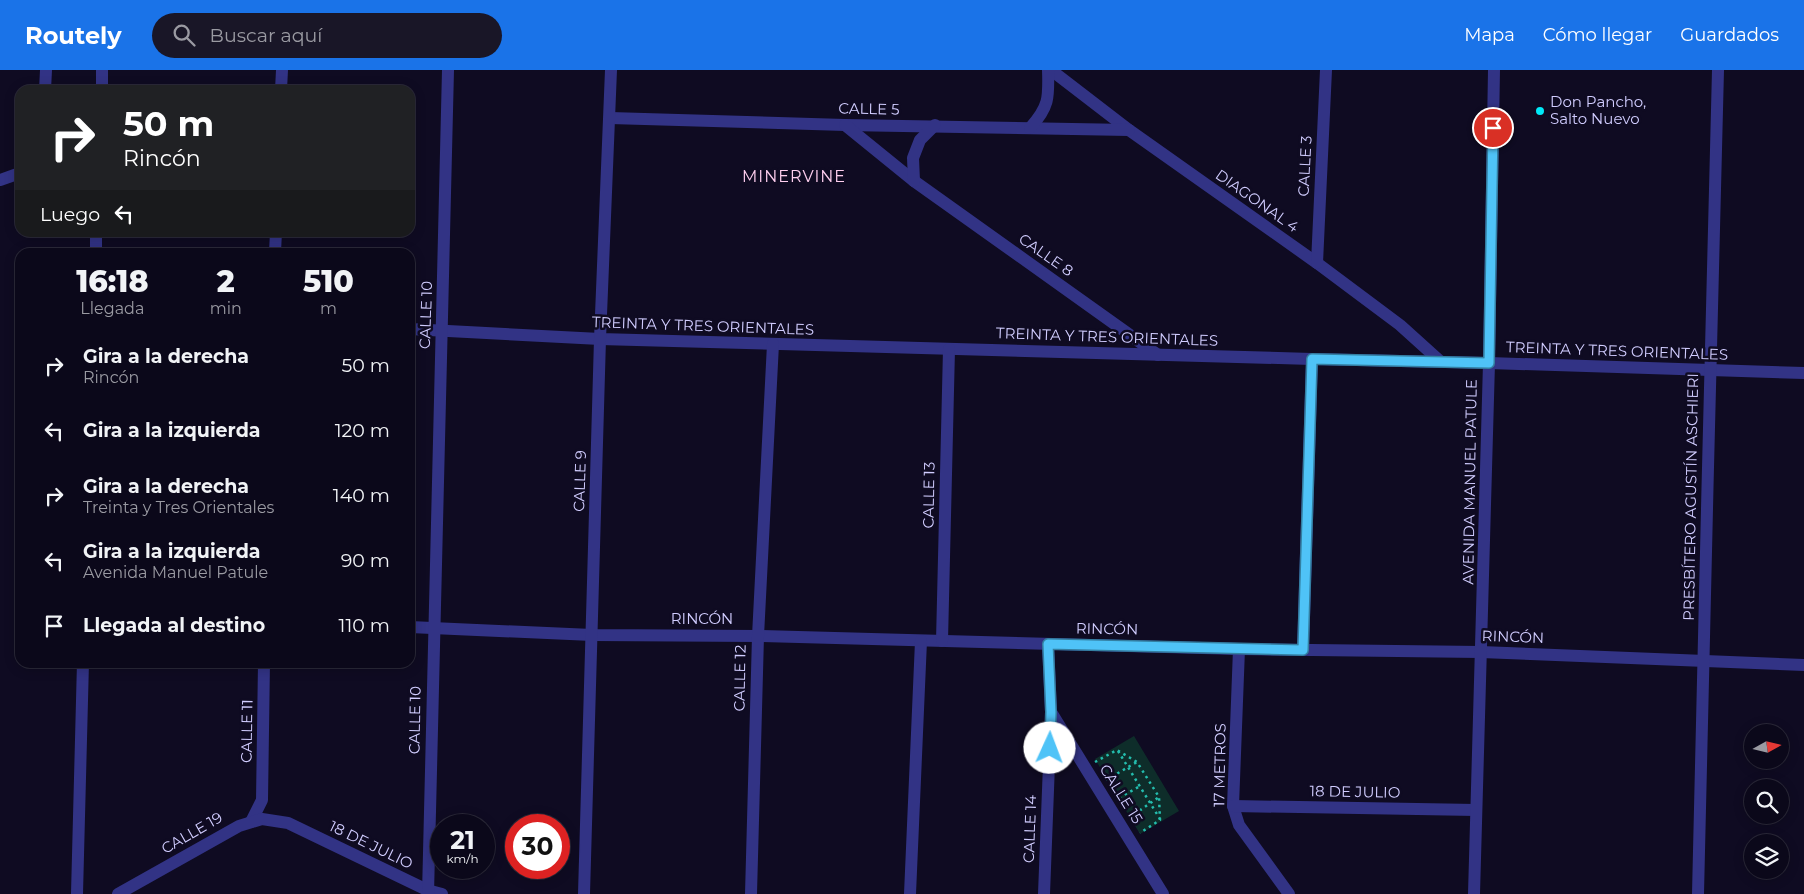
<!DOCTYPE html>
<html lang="es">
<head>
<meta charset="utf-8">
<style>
  :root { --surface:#0b081a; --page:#191627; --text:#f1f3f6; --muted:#9a9aa2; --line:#2b2939; --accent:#1a73e8 }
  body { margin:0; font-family:Montserrat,sans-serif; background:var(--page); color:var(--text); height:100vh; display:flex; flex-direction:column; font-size:19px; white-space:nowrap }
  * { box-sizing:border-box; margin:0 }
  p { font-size:16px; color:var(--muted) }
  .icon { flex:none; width:28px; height:28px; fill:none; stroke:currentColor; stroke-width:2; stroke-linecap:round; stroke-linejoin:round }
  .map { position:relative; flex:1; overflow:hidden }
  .details { position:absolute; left:15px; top:178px; width:400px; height:420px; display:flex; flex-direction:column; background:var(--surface); border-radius:15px; box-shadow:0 2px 12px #0003,0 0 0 1px var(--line) }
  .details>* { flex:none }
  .top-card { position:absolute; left:15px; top:15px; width:400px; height:152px; border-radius:15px; box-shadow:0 2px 12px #0003,0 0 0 1px var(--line); background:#202124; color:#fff; overflow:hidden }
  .needle { width:32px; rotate:82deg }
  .tools { position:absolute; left:1744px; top:654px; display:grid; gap:10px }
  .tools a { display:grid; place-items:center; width:45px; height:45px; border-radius:50%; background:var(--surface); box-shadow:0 2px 12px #0003,0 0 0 1px var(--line); font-size:25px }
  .speed { position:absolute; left:430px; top:744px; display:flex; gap:10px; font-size:25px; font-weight:700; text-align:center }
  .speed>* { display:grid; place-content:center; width:65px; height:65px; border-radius:50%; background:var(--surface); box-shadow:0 2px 12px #0003,0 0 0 1px var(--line); line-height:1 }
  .speed small { font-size:12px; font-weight:400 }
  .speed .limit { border:8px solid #d22; background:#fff; color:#111 }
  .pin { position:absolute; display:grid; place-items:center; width:42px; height:42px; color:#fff; margin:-21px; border:2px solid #fff; border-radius:50%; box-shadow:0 1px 5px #0007 }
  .me { position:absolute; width:55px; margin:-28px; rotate:2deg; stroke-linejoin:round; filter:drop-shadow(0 0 4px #0008) }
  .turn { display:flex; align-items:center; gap:18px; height:105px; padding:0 25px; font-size:22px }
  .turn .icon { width:65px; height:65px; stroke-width:2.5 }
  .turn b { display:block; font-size:35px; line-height:42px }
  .then { display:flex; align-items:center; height:48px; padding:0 25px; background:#0003; gap:10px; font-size:19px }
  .eta { display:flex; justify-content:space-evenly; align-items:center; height:85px; text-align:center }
  .eta b { font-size:30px; font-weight:800; line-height:35px }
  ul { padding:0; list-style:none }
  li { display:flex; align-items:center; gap:15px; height:65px; padding:0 25px }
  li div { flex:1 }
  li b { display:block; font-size:19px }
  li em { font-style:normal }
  header { display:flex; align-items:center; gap:30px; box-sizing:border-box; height:70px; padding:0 25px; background:var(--accent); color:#fff }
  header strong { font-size:24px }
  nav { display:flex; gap:28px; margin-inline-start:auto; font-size:18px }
  .search { width:350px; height:45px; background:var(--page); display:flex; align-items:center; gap:12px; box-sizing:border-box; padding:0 18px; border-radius:28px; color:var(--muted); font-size:19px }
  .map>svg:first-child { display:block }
</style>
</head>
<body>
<header>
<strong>Routely</strong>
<div class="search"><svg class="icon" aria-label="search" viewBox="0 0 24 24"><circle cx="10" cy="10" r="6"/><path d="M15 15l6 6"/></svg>Buscar aquí</div>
<nav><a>Mapa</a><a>Cómo llegar</a><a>Guardados</a></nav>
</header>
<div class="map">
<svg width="1804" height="824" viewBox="0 0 1804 824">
  <rect width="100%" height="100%" fill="#0f0b22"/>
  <path fill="#0e2d2a" d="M1134,666L1179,741L1140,764L1095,689Z"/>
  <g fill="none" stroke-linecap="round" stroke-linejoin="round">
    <g stroke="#24bcad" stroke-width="2.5" stroke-dasharray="2.5 4" stroke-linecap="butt">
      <path d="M1118,681L1160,749"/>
      <path d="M1095,692L1117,680L1137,692L1159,727L1160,750L1140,763"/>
      <path d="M1106,710L1137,692"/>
      <path d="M1119,728L1140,716"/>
      <path d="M1129,748L1159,727"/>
    </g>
    <g stroke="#323385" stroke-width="12">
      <path d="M1051,0L1129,60L1317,193L1400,255L1441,292"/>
      <path d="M45,20L46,0"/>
      <path d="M102,20V0"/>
      <path d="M281,20L282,0"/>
      <path d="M610,48L845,55L1129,60"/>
      <path d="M845,55L914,111L1158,285"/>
      <path d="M1030,58C1049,37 1049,28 1048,0"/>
      <path d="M0,110L20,103"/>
      <path d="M914,111L913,88L920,70L935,55"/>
      <path d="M96,182V162"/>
      <path d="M275,182L276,162"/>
      <path d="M1317,193L1326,0"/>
      <path d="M410,259L600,269L1312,289L1489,293L1804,303"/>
      <path d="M410,557L592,565L758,566L1239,579L1481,582L1804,595"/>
      <path d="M942,571L949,279"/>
      <path d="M1239,579L1233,736L1239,755L1289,824"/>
      <path d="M1303,580L1312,289"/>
      <path d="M1051,642L1163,824"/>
      <path d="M1233,736L1476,740"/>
      <path d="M251,752L262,730L264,592"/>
      <path d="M77,824L83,592"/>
      <path d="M118,824L239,756L262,749L288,753L427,820L442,824"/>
      <path d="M428,824L448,0"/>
      <path d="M584,824L600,269L611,0"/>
      <path d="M751,824L758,566L773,274"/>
      <path d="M910,824L921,571"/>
      <path d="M1044,824L1051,642L1048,574"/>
      <path d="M1474,824L1489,293L1494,0"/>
      <path d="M1698,824C1705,549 1710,275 1718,0"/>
    </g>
  </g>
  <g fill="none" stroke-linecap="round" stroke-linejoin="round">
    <g stroke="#337fa1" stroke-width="12">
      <path id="route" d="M1050,678L1051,642L1048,574L1303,580L1312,289L1489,293L1493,58"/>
    </g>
    <use href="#route" stroke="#4fc3f7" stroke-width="9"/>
  </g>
  <circle fill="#00e9f8" stroke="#0f0b22" stroke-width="2" cx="1540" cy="41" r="5"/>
  <g text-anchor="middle" stroke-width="5" stroke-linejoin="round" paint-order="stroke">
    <g font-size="15" fill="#d1cdff" stroke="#0f0b22" text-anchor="start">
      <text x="1550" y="37">Don Pancho,<tspan x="1550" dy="17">Salto Nuevo</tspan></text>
    </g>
    <g font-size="15" fill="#d1cdff" stroke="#0f0b22">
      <text transform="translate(869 39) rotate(1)" y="5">CALLE 5</text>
      <text transform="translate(1305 96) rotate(-87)" y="5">CALLE 3</text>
      <text transform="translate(1257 131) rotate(35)" y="5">DIAGONAL 4</text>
      <text transform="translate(1046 185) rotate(35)" y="5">CALLE 8</text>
      <text transform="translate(426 245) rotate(-88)" y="5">CALLE 10</text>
      <text transform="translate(703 256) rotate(2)" y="5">TREINTA Y TRES ORIENTALES</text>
      <text transform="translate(1107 267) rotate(2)" y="5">TREINTA Y TRES ORIENTALES</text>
      <text transform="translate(1617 281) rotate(2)" y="5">TREINTA Y TRES ORIENTALES</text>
      <text transform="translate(580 411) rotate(-88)" y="5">CALLE 9</text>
      <text transform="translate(1470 412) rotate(-89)" y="5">AVENIDA MANUEL PATULE</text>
      <text transform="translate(929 425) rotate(-89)" y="5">CALLE 13</text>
      <text transform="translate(1691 427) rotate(-89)" y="5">PRESBÍTERO AGUSTÍN ASCHIERI</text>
      <text x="702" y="554">RINCÓN</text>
      <text transform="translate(1107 559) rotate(1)" y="5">RINCÓN</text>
      <text transform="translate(1513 567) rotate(2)" y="5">RINCÓN</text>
      <text transform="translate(740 608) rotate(-89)" y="5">CALLE 12</text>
      <text transform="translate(415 650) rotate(-89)" y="5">CALLE 10</text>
      <text transform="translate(247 661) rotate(-89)" y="5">CALLE 11</text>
      <text transform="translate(1220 695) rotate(-89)" y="5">17 METROS</text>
      <text transform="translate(1355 722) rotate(1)" y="5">18 DE JULIO</text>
      <text transform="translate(1121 724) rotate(58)" y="5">CALLE 15</text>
      <text transform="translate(1030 759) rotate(-88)" y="5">CALLE 14</text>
      <text transform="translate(192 763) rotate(-30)" y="5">CALLE 19</text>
      <text transform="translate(371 775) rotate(26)" y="5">18 DE JULIO</text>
    </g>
    <g font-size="16" letter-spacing="1" fill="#ffcfef" stroke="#0f0b22">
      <text x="794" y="112">MINERVINE</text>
    </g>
  </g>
</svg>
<div class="tools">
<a><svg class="needle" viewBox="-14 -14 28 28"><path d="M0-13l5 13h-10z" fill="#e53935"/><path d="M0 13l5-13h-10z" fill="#9a9aa2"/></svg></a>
<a><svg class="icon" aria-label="search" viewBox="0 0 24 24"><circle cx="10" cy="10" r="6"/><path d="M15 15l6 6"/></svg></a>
<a><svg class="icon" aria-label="layers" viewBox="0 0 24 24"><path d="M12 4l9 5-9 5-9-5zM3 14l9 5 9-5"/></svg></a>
</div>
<div class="speed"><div>21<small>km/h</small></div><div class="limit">30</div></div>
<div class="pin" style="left:1493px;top:58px;background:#d93025"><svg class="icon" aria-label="arrive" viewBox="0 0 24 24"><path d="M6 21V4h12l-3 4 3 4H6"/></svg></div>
<svg class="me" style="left:1050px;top:678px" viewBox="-20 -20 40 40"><circle r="19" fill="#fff"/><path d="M0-13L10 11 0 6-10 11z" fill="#4fc3f7"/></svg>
<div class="top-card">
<div class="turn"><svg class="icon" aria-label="right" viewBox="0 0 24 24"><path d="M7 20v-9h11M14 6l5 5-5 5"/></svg><div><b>50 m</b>Rincón</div></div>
<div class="then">Luego<svg class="icon" aria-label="left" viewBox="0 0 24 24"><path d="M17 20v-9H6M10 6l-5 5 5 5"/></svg></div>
</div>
<section class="details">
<div class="eta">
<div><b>16:18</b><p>Llegada</p></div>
<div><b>2</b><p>min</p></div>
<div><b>510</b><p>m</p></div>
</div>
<ul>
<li><svg class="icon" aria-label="right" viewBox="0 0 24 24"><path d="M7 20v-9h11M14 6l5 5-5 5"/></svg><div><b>Gira a la derecha</b><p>Rincón</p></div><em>50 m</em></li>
<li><svg class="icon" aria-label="left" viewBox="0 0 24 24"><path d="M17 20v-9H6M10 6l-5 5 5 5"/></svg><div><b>Gira a la izquierda</b></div><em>120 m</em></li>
<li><svg class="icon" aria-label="right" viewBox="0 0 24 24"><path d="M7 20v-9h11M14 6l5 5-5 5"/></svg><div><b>Gira a la derecha</b><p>Treinta y Tres Orientales</p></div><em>140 m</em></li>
<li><svg class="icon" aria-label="left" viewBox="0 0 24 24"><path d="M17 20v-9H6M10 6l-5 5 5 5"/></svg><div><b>Gira a la izquierda</b><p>Avenida Manuel Patule</p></div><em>90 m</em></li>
<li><svg class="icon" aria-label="arrive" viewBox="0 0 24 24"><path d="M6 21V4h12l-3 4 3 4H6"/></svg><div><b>Llegada al destino</b></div><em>110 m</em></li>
</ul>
</section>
</div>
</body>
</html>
